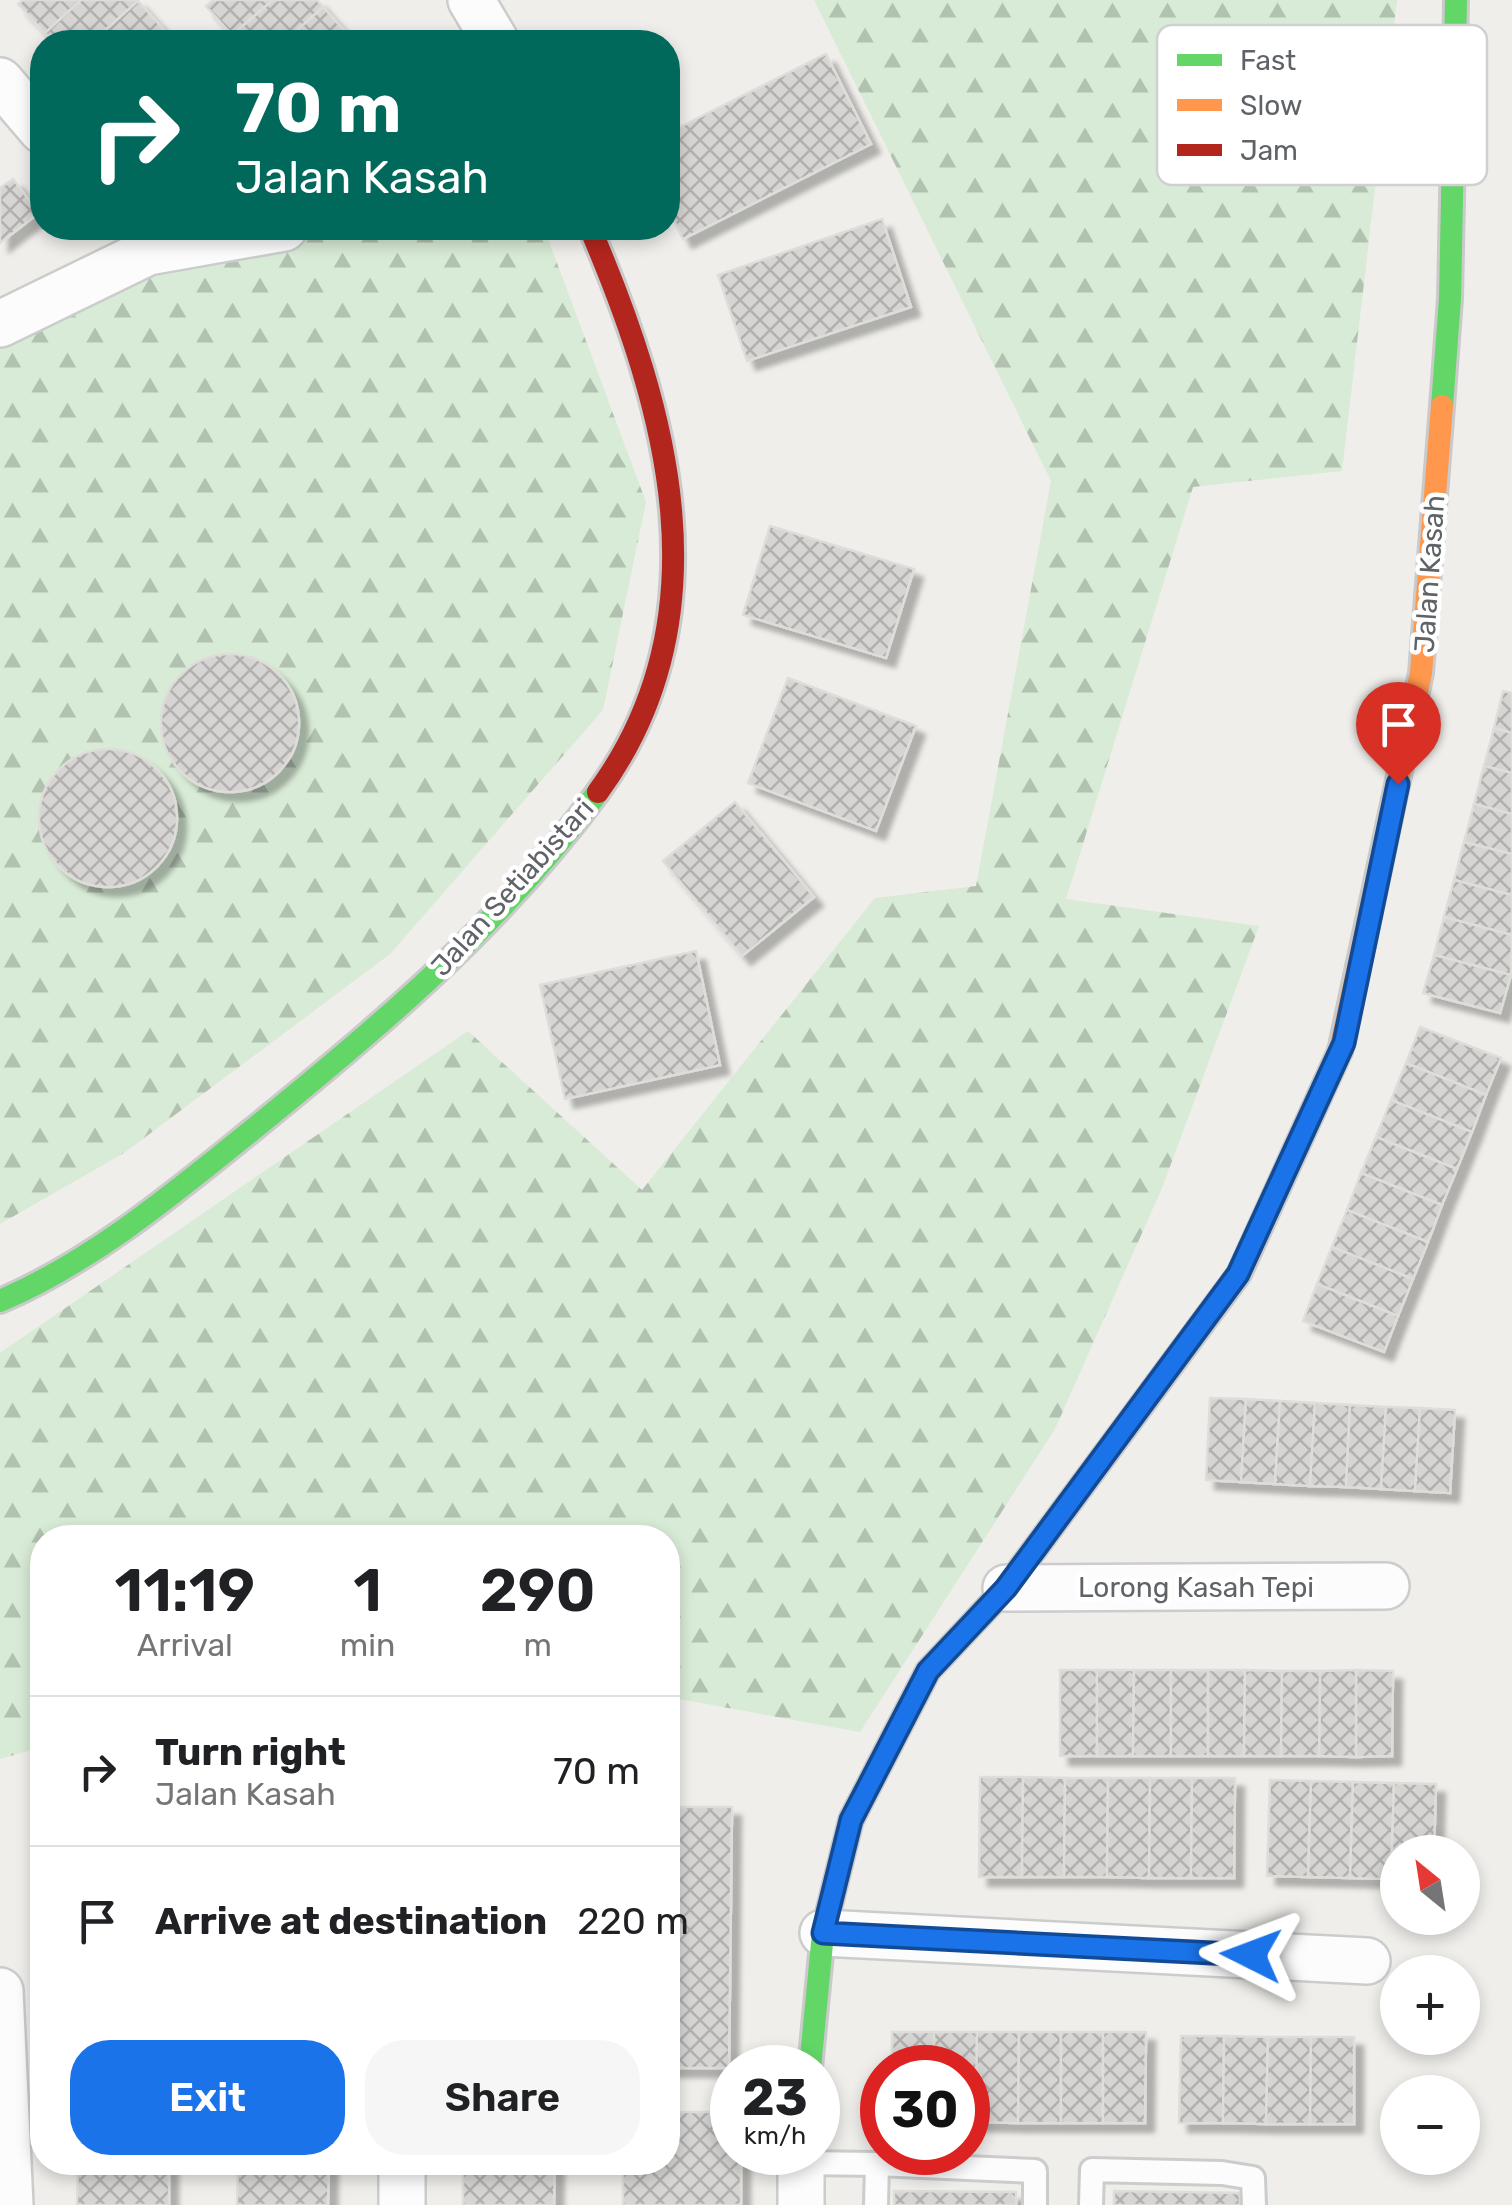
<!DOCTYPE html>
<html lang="en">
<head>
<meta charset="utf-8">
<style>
  :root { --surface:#fff; --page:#f6f6f6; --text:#202124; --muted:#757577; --line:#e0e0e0; --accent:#1a73e8 }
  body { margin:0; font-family:Rubik,sans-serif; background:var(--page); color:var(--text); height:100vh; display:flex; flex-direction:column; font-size:38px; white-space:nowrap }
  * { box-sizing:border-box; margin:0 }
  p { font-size:32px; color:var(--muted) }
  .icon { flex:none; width:55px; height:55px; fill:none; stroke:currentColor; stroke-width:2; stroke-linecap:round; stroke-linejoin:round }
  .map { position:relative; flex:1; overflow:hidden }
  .panel { position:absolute; left:30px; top:1525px; width:650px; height:650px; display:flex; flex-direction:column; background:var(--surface); border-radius:40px; box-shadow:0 5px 15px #0003 }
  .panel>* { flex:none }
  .banner { position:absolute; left:30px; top:30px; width:650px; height:210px; border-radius:40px; box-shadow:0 5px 15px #0003; background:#00695c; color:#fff; overflow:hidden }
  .needle { width:65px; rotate:330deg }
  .tools { position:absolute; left:1380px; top:1835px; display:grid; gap:20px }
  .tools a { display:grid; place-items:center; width:100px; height:100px; border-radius:50%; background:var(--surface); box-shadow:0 5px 15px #0003; font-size:50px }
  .speed { position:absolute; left:710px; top:2045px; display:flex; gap:20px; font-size:50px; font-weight:700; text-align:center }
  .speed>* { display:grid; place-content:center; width:130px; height:130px; border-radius:50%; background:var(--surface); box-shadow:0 5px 15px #0003; line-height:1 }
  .speed small { font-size:25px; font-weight:400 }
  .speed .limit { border:15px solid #d22; background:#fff; color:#111 }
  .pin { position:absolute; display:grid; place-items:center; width:85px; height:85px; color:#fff; margin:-102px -42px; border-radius:50% 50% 50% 0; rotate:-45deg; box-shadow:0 0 10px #0007 }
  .pin .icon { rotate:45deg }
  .me { position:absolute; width:110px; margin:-55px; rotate:273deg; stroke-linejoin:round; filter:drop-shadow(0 0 8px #0008) }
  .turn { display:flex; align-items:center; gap:35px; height:210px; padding:0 40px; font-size:45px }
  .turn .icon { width:130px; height:130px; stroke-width:2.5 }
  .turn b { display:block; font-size:70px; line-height:85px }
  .eta { display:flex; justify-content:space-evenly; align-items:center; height:170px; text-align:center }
  .eta b { font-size:60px; font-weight:600; line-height:70px }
  .cta { display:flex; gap:20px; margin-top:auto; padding:20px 40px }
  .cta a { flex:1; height:115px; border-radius:40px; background:var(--accent); color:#fff; font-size:40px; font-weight:600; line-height:115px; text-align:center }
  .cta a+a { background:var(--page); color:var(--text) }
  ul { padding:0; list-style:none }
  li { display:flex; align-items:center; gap:30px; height:150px; padding:0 40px; border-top:2px solid var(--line) }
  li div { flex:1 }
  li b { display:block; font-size:38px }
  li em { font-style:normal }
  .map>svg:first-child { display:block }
</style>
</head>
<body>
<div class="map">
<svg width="1512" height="2205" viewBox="0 0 1512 2205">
  <defs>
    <pattern id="forest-firs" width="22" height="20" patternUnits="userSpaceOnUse" patternTransform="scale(2.5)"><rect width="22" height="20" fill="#d8ebd6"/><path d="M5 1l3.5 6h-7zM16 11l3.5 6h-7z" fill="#b2c2b1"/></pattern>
    <pattern id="building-cross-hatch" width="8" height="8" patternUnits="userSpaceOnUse" patternTransform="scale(2.5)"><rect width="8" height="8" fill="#d6d5d3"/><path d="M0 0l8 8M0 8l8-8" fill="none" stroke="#b1b0af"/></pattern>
    <filter id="shadow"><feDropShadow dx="9" dy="9" stdDeviation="2.5" flood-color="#0004"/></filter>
  </defs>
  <rect width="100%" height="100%" fill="#efeeea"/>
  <g fill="url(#forest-firs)">
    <path d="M814,0H1397L1342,471L1193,487L1066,899L1259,926L1162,1188L1055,1429L860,1732L668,1697V1538H42V1747L0,1759V1353L468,1031L642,1190L875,898L976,886L1051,481Z"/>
    <path d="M363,228H544L646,502L603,710L390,954L124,1153L0,1224V331L64,278Z"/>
  </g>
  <g fill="url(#building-cross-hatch)" stroke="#deddd9" stroke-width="2.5" filter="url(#shadow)">
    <path d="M23,0H81L45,33L18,4Z"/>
    <path d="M81,0H137L138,1L92,42H53L45,33Z"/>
    <path d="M213,0H273L232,35L206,6Z"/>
    <path d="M273,0H317L323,7L284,42H239L232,35Z"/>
    <path d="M138,1L164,30L150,42H92Z"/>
    <path d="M323,7L350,37L344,42H284Z"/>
    <path d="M826,54L871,144L683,239L668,208V133Z"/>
    <path d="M13,179L39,213L0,243V188Z"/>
    <path d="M882,219L911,307L747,361L718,275Z"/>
    <path d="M770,526L914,569L886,658L743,615Z"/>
    <circle cx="230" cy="723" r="69"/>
    <path d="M788,678L916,726L876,831L748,783Z"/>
    <path d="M1503,691L1512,693V733L1494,728Z"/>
    <path d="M1494,728L1512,733V773L1484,766Z"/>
    <circle cx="108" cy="818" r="69"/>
    <path d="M1484,766L1512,773V814L1474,804Z"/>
    <path d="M735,802L814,897L742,956L663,861Z"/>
    <path d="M1474,804L1512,814V854L1464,842Z"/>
    <path d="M1464,842L1512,854V895L1454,880Z"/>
    <path d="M1454,880L1512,895V935L1444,917Z"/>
    <path d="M1444,917L1512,935L1511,975L1434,955Z"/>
    <path d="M696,951L720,1065L565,1099L540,985Z"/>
    <path d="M1434,955L1511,975L1500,1013L1423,993Z"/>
    <path d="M1420,1027L1501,1058L1486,1095L1406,1063Z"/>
    <path d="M1406,1063L1486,1095L1472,1132L1391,1100Z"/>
    <path d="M1391,1100L1472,1132L1457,1169L1376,1137Z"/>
    <path d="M1376,1137L1457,1169L1442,1205L1361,1173Z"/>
    <path d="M1361,1173L1442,1205L1428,1242L1347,1210Z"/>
    <path d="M1347,1210L1428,1242L1413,1279L1332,1247Z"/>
    <path d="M1332,1247L1413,1279L1398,1316L1317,1284Z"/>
    <path d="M1317,1284L1398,1316L1384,1352L1303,1321Z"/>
    <path d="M1210,1398L1246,1399L1241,1482L1206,1480Z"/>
    <path d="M1246,1399L1280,1401L1275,1484L1241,1482Z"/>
    <path d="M1280,1401L1315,1403L1310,1486L1275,1484Z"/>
    <path d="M1315,1403L1350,1405L1346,1487L1310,1486Z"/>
    <path d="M1350,1405L1386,1407L1381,1489L1346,1487Z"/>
    <path d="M1386,1407L1420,1408L1415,1491L1381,1489Z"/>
    <path d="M1420,1408L1455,1410L1450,1493L1415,1491Z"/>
    <rect x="1060" y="1670" width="37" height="86"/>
    <path d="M1097,1670H1134L1133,1756H1097Z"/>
    <path d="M1134,1670H1171V1756H1133Z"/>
    <rect x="1171" y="1670" width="37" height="86"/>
    <path d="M1208,1670H1245L1244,1756H1208Z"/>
    <path d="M1245,1670L1282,1671L1281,1756H1244Z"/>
    <path d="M1356,1670L1393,1671L1392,1756L1356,1757Z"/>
    <path d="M1356,1670V1757L1319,1756L1320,1671Z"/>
    <path d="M1282,1671H1320L1319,1756H1281Z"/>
    <path d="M980,1777H1023L1022,1877H979Z"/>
    <path d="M1023,1777L1065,1778L1064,1877H1022Z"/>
    <path d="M1065,1778H1108L1107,1877H1064Z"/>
    <path d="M1108,1778H1150L1149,1878L1107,1877Z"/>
    <path d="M1150,1778H1192L1191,1878H1149Z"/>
    <path d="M1192,1778H1235L1234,1878H1191Z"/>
    <path d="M1270,1780L1311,1781L1308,1877L1267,1876Z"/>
    <path d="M1311,1781L1353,1782L1350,1878L1308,1877Z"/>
    <path d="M1353,1782L1394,1783L1391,1879L1350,1878Z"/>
    <path d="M1394,1783L1436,1784L1434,1852H1398V1879H1391Z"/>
    <path d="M668,1807H732L729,2068H668Z"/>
    <rect x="892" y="2032" width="42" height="36"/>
    <path d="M934,2032H977L976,2122H968V2068H934Z"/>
    <path d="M977,2032H1019L1018,2123L976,2122Z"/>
    <path d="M1019,2032H1061V2123H1018Z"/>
    <rect x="1061" y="2032" width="42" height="91"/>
    <path d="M1103,2032H1146L1145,2123H1103Z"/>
    <path d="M1181,2036H1224L1223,2123H1179Z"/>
    <path d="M1224,2036L1268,2037L1266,2124L1223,2123Z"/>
    <path d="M1268,2037H1311L1310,2124H1266Z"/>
    <path d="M1311,2037H1354V2124H1310Z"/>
    <path d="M668,2112H732V2152H741V2205H623V2162H668Z"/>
    <path d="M78,2162H169V2205H77Z"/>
    <path d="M238,2162H329L328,2205H237Z"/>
    <path d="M463,2162H555L554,2205H463Z"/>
    <path d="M894,2191L1016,2192V2205H894Z"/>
    <path d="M1114,2191L1240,2193V2205H1114Z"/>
  </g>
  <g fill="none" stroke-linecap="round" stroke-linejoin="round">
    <g stroke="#cbcccc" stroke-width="28">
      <g id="lane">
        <path d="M800,2163L877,2164"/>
        <path d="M876,2205L877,2164L1035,2171V2205"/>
        <path d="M1091,2205L1092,2170L1222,2173L1253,2178L1254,2205"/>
      </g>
    </g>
    <g stroke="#cbcccc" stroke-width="50">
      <g id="street">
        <path d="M471,0L496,42"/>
        <path d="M0,81L42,130"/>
        <path d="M0,324L148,252L284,228"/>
        <path d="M1006,1588L1386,1586"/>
        <path d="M823,1933L1367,1961"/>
        <path d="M0,1991L10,2205"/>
        <path d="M402,2162V2205"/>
        <path d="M801,2205V2152"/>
      </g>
    </g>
    <g stroke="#cacacb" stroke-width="28">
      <g id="fast">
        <path d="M1442,406L1450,299L1456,0"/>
        <path d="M0,1301C93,1261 173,1194 251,1131C377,1029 502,924 598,792"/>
        <path d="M810,2068L823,1933L851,1820L928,1671L1006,1588L1239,1274L1340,1051"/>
      </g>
    </g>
    <g stroke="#cacacb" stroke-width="28">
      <path id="slow" d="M1340,1051L1421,673L1442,406"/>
    </g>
    <g stroke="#cacacb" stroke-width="28">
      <path id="jam" d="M590,228C668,410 726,617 598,792"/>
    </g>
    <use href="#lane" stroke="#fdfcfc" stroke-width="22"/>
    <use href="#street" stroke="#fdfcfc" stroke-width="45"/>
    <use href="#fast" stroke="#63d668" stroke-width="22"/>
    <use href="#slow" stroke="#ff974d" stroke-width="22"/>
    <use href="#jam" stroke="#b3261e" stroke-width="22"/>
  </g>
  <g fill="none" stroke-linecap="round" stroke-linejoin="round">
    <g stroke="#114b97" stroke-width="25">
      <path id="route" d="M1251,1955L823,1933L851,1820L928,1671L1006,1588L1238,1274L1344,1043L1398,784"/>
    </g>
    <use href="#route" stroke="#1a73e8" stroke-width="18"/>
  </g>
  <g text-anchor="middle" stroke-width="9" stroke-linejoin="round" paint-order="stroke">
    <g font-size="28" fill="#5f6368" stroke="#fff">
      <text transform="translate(1429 574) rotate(-86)" y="10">Jalan Kasah</text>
      <text transform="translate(512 887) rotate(-48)" y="10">Jalan Setiabistari</text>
      <text x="1196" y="1597">Lorong Kasah Tepi</text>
    </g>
  </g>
  <rect x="1157" y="25" width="330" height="160" rx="15" fill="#fff" stroke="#cfd0d2" stroke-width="2.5"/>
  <rect x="1177" y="54" width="45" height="12" fill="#63d668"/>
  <rect x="1177" y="99" width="45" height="12" fill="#ff974d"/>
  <rect x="1177" y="144" width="45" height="12" fill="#b3261e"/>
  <g font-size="28" fill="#5f6368">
    <text x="1240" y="70">Fast</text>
    <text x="1240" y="115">Slow</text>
    <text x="1240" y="160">Jam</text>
  </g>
</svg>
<div class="tools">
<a><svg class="needle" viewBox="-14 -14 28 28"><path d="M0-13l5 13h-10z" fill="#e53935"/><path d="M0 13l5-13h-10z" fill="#757577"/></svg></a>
<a>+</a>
<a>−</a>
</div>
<div class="speed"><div>23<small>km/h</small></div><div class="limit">30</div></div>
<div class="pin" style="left:1398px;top:784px;background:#d93025"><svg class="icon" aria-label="arrive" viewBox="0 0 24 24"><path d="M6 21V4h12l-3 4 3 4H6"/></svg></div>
<svg class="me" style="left:1251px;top:1955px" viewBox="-20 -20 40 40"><path d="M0-17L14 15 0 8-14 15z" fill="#1a73e8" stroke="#fff" stroke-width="4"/></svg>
<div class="banner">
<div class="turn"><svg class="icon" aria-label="right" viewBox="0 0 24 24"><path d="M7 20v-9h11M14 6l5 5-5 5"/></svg><div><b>70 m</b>Jalan Kasah</div></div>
</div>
<section class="panel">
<div class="eta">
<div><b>11:19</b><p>Arrival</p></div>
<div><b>1</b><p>min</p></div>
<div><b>290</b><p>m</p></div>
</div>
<ul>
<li><svg class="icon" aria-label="right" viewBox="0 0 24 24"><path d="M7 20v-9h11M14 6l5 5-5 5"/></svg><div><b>Turn right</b><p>Jalan Kasah</p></div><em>70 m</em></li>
<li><svg class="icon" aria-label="arrive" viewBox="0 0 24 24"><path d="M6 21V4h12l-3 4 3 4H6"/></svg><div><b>Arrive at destination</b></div><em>220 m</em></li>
</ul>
<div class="cta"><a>Exit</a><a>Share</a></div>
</section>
</div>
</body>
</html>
